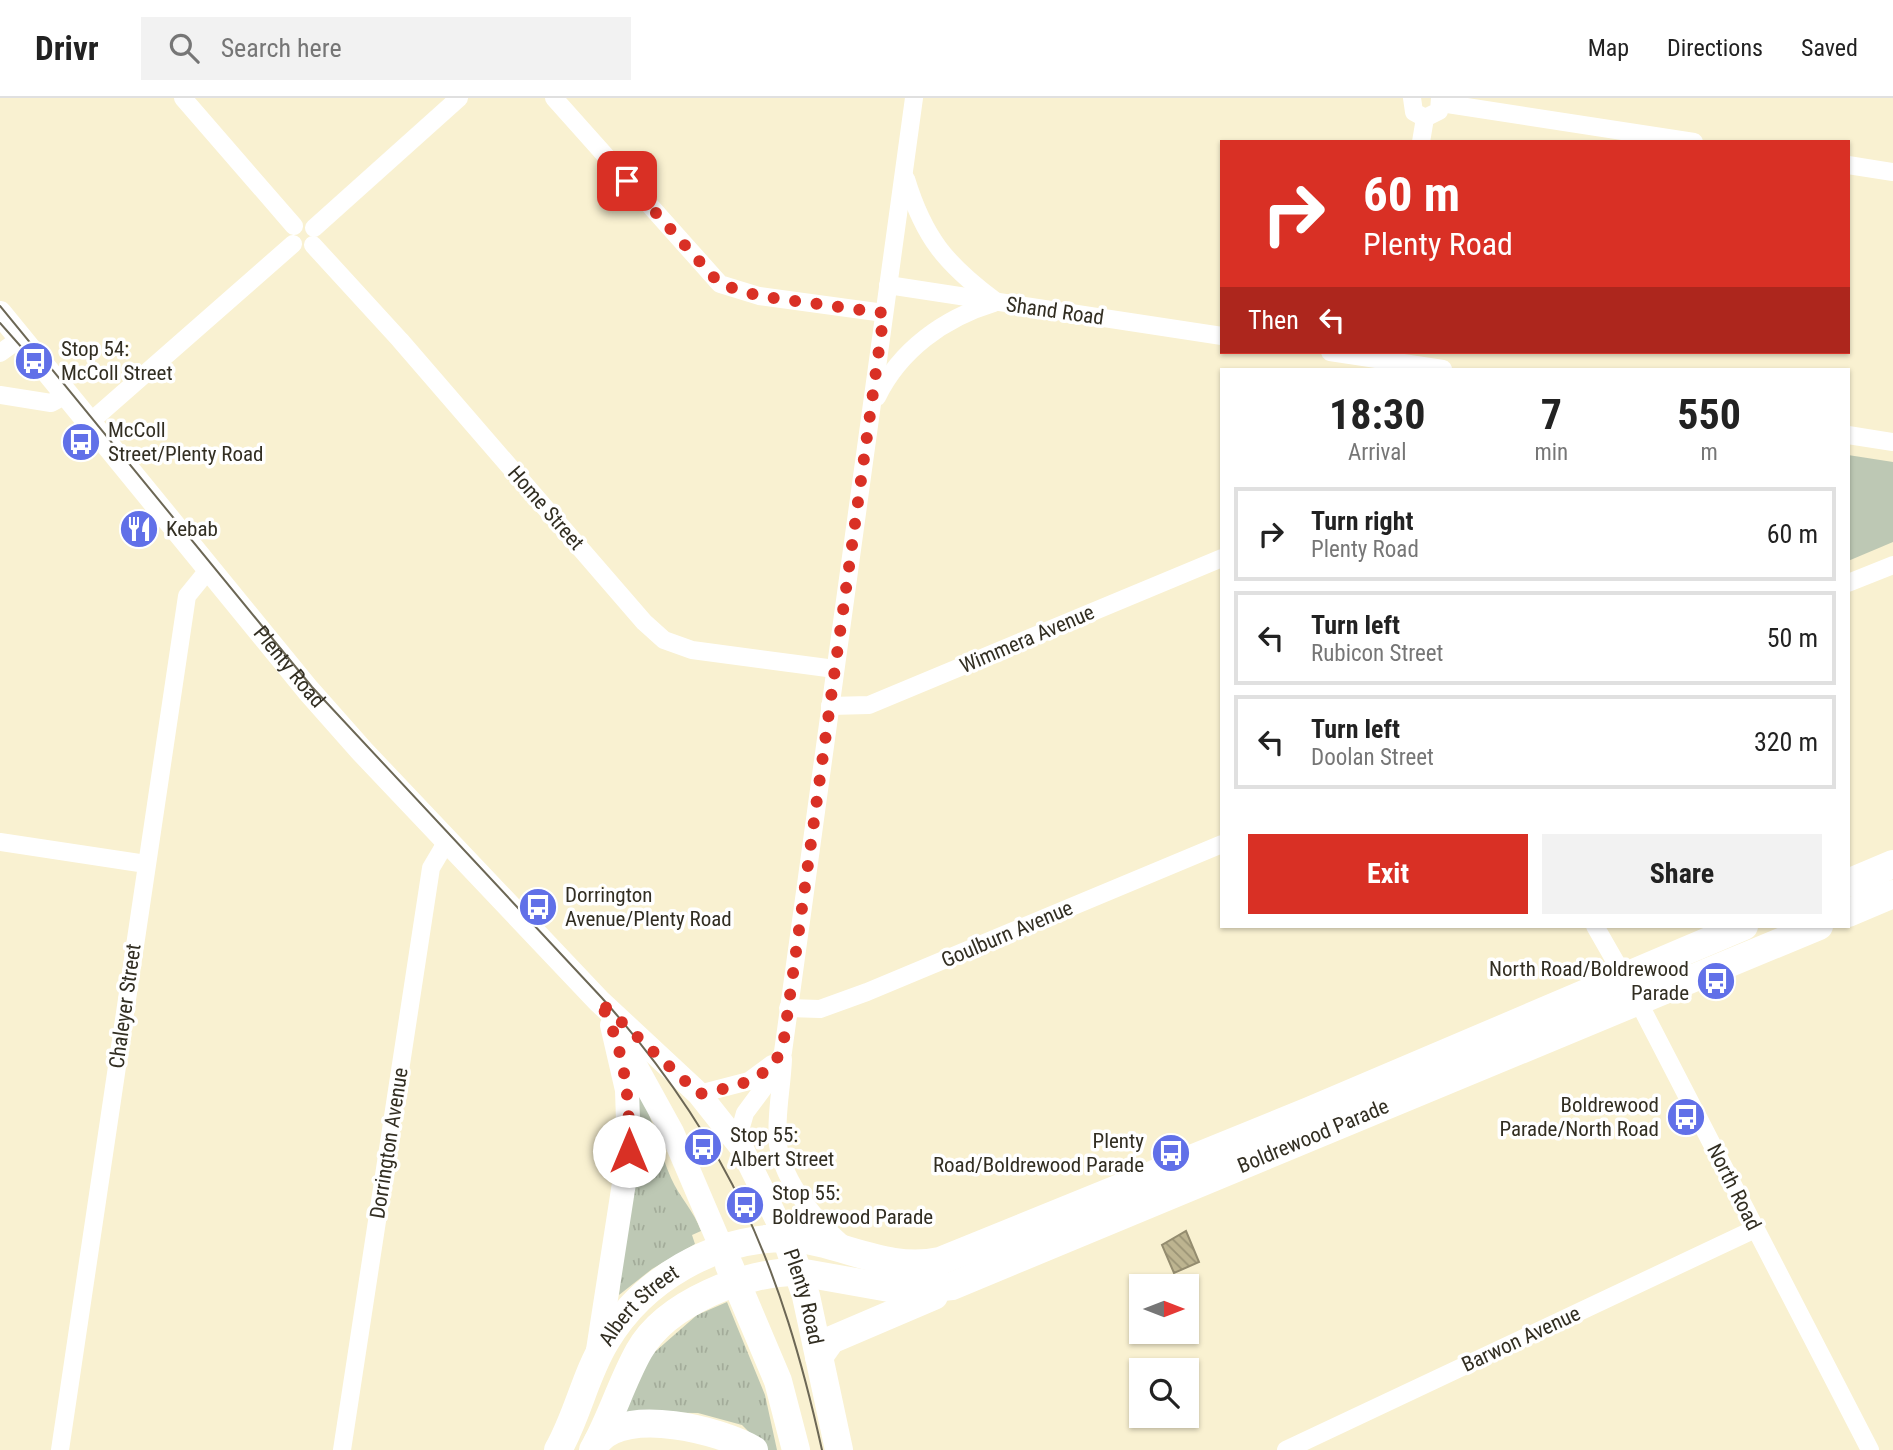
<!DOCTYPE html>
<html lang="en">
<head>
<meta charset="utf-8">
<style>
  :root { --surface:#fff; --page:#f2f2f2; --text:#222; --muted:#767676; --line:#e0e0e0; --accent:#d93025 }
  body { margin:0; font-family:"Roboto Condensed",sans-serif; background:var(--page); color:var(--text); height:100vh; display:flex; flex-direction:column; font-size:26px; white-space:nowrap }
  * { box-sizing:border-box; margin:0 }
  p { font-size:23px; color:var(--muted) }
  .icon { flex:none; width:38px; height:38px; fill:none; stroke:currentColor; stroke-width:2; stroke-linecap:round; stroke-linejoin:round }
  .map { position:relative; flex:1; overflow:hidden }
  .details { position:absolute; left:1220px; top:270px; width:630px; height:560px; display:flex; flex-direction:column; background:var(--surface); border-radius:0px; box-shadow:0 2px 5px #0004 }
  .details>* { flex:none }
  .top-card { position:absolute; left:1220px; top:42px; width:630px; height:214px; border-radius:0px; box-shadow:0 2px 5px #0004; background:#d93025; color:#fff; overflow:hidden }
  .needle { width:46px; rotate:90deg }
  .controls { position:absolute; left:1129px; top:1176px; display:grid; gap:14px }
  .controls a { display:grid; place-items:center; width:70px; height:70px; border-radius:0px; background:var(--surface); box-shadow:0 2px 5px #0004; font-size:35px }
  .pin { position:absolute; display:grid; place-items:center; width:60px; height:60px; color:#fff; margin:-30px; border-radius:14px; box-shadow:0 4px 10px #0006 }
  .me { position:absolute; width:77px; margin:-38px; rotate:0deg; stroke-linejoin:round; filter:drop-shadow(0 0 5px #0008) }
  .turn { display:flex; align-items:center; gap:24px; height:147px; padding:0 28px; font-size:32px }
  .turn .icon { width:91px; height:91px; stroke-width:2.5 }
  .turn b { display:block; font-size:49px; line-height:60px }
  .then { display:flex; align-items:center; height:66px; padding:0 28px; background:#0003; gap:14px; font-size:26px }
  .eta { display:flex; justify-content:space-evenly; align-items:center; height:119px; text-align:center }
  .eta b { font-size:42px; font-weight:700; line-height:49px }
  .primary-button { display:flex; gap:14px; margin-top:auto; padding:14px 28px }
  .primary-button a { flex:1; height:80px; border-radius:0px; background:var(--accent); color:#fff; font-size:28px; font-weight:700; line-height:80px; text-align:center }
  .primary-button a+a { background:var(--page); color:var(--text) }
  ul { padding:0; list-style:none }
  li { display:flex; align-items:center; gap:21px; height:94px; margin:0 14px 10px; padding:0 14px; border:4px solid var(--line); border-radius:0px }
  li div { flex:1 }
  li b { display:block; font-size:26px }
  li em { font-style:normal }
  header { display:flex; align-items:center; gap:42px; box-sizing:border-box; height:98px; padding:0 35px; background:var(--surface); border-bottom:2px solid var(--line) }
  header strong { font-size:33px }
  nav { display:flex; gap:38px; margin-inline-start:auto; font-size:24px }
  .search { width:490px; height:63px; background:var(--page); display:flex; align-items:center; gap:18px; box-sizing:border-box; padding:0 24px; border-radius:0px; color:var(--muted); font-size:26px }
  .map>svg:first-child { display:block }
</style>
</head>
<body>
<header>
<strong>Drivr</strong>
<div class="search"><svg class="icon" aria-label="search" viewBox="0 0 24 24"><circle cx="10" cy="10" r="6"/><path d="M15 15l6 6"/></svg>Search here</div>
<nav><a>Map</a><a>Directions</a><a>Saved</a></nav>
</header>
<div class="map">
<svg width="1893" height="1352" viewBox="0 0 1893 1352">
  <defs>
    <pattern id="grass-tufts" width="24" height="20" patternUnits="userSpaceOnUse" patternTransform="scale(1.75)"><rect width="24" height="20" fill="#bdc8b4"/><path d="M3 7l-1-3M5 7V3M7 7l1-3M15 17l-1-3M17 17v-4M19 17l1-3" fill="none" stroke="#a3ac9a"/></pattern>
    <pattern id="building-back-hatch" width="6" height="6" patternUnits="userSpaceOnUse" patternTransform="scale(1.75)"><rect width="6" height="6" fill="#bdb490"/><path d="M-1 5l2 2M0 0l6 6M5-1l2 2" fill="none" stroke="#9a9375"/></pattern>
  </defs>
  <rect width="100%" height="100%" fill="#f9f1d1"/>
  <g fill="url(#grass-tufts)">
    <path d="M635,997H641C654,1024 659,1053 671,1080C680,1100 694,1113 701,1133L692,1137L695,1146L652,1171L619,1197Z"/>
    <path d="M727,1204L765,1297L777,1352H767L742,1327L698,1315L621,1314L649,1259L697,1217Z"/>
  </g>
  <path fill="#bdc8b4" d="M1848,357L1893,364V444L1848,463Z"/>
  <path fill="url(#building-back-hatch)" stroke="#948c6f" stroke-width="2" d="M1186,1133L1199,1164L1174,1175L1162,1147Z"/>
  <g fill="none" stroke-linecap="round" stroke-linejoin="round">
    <g stroke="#fff" stroke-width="18">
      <path d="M183,0L294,128"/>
      <path d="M554,0L720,186L759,198L884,215"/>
      <path d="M1412,0L1414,14L1425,20L1439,13L1440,0"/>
      <path d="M1441,5L1694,44"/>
      <path d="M1421,44L1425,20"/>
      <path d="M1848,67L1893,74"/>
      <path d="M906,81C924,140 946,166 994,202"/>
      <path d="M314,130L459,0"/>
      <path d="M313,147L400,242L644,524L664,542L692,552L835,571"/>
      <path d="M888,187L1222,238"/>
      <path d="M1330,254L1443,271"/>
      <path d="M0,255L21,240"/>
      <path d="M0,297L51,305L66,297"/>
      <path d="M877,299C900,252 944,220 994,205"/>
      <path d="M89,325L293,146"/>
      <path d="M1848,337L1893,344"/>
      <path d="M1848,485L1893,467"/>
      <path d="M830,608L869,607L1222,460"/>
      <path d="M0,744L146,766"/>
      <path d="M1595,828L1639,905L1870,1352"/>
      <path d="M788,910L820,911L867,894L1222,746"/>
      <path d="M783,961C782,989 775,1019 778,1047C784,1086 817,1124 846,1149"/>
      <path d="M699,996L749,983L772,966"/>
      <path d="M737,1043L745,1015L774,976L783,954L914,0"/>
      <path d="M60,1352L187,498L209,471"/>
      <path d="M342,1352L431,770L447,743"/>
      <path d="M1286,1352L1755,1131"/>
    </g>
    <g stroke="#fff" stroke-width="24">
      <path id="s1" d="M0,215L308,592L362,653L599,903L699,996L741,1049L786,1140"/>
      <path d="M624,947L672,1034L722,1151"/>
      <path d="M598,1252L629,1053L627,992L612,927"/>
    </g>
    <g stroke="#fff" stroke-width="28">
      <path d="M1848,785L1893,766"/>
      <path d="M1848,815L1893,796"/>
      <path d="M786,1140C840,1142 885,1175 940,1163L1309,1013L1744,828"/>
      <path id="s2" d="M799,1174L906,1193L952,1188L1819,828"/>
      <path d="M819,1259L831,1242L934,1198"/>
    </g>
    <g stroke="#fff" stroke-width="28">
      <path d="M729,1167L778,1283L796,1352"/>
      <path d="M598,1343C627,1309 720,1332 754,1352"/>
      <path id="s3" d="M558,1352C578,1317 585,1277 606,1243C642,1182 714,1140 786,1140L806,1198L839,1352"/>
      <path d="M593,1352C611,1321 621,1285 639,1253C666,1205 746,1173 799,1174"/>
    </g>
    <g stroke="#6c6755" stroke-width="2">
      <path d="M0,208L312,589L602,900C729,1043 781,1168 822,1352"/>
      <path d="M0,225L31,260"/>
    </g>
  </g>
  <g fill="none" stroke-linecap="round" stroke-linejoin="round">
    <path stroke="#d93025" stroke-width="12" stroke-dasharray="0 21.6" d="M627,83L720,186L759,198L884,215L783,948C770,984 732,989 699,996L599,903C625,948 630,1002 629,1053"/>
  </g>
  <defs>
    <g id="bus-disc" transform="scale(2.0125)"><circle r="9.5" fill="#6170e8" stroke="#fff"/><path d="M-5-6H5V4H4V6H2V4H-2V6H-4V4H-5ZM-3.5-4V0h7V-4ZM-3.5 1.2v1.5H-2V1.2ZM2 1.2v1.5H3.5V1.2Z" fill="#fff"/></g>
    <g id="restaurant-disc" transform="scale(2.0125)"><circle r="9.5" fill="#6170e8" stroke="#fff"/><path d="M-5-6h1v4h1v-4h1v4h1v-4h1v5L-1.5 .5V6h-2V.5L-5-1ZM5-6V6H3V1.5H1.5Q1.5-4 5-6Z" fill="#fff"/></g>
  </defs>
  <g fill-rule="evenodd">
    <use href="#bus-disc" x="34" y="263"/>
    <use href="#bus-disc" x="81" y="344"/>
    <use href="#restaurant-disc" x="139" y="431"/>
    <use href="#bus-disc" x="538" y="809"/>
    <use href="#bus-disc" x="1716" y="883"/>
    <use href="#bus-disc" x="1686" y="1019"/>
    <use href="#bus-disc" x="703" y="1049"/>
    <use href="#bus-disc" x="1171" y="1055"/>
    <use href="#bus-disc" x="745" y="1107"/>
  </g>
  <g text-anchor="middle" stroke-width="7" stroke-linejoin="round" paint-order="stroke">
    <g font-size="21" fill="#322e22" stroke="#fff">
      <text transform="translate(1055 213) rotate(8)" y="7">Shand Road</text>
      <text transform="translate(546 410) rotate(49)" y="7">Home Street</text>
      <text transform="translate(1027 541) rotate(-23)" y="7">Wimmera Avenue</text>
      <text dy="7" stroke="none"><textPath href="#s1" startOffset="457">Plenty Road</textPath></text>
      <text transform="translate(1007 836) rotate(-23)" y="7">Goulburn Avenue</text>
      <text transform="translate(125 908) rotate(-82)" y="7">Chaleyer Street</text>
      <text dy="7" stroke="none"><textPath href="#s2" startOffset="546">Boldrewood Parade</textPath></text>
      <text transform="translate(389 1045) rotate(-81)" y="7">Dorrington Avenue</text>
      <text transform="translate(1734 1089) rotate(63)" y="7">North Road</text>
      <text dy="7" stroke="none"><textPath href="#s3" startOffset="397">Plenty Road</textPath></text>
      <text dy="7" stroke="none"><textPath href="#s3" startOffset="168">Albert Street</textPath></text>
      <text transform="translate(1521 1241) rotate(-25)" y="7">Barwon Avenue</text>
    </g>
    <g font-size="21" fill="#322e22" stroke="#fff" text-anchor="start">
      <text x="61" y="258">Stop 54:<tspan x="61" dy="24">McColl Street</tspan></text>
      <text x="108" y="339">McColl<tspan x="108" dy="24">Street/Plenty Road</tspan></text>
      <text x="166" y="438">Kebab</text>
      <text x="565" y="804">Dorrington<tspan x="565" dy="24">Avenue/Plenty Road</tspan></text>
      <text x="1689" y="878" text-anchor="end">North Road/Boldrewood<tspan x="1689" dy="24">Parade</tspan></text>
      <text x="1659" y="1014" text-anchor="end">Boldrewood<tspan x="1659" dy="24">Parade/North Road</tspan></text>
      <text x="730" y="1044">Stop 55:<tspan x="730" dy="24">Albert Street</tspan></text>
      <text x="1144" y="1050" text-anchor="end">Plenty<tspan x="1144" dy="24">Road/Boldrewood Parade</tspan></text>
      <text x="772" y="1102">Stop 55:<tspan x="772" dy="24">Boldrewood Parade</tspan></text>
    </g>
  </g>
</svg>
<div class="controls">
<a><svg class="needle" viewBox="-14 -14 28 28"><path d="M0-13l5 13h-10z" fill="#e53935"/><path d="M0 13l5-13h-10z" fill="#767676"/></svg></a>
<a><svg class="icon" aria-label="search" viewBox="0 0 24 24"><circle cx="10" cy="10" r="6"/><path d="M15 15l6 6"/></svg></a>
</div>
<div class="pin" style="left:627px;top:83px;background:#d93025"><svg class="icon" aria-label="arrive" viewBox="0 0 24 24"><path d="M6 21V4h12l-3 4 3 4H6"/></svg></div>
<svg class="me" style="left:629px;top:1053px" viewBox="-20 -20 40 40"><circle r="19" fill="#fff"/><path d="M0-13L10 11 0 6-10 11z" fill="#d93025"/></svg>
<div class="top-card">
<div class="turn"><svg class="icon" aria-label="right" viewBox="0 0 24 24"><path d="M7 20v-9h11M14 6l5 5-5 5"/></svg><div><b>60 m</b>Plenty Road</div></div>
<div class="then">Then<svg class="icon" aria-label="left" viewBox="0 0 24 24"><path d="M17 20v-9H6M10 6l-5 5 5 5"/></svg></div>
</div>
<section class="details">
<div class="eta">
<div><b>18:30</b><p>Arrival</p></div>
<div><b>7</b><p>min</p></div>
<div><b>550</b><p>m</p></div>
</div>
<ul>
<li><svg class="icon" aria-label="right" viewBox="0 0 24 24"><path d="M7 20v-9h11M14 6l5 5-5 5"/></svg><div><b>Turn right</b><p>Plenty Road</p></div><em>60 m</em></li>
<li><svg class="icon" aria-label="left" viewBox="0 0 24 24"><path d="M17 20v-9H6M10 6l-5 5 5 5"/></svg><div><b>Turn left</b><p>Rubicon Street</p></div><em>50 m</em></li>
<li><svg class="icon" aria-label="left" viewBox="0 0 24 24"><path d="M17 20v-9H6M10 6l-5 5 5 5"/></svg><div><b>Turn left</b><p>Doolan Street</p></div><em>320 m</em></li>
</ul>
<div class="primary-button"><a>Exit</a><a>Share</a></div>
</section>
</div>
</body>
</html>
